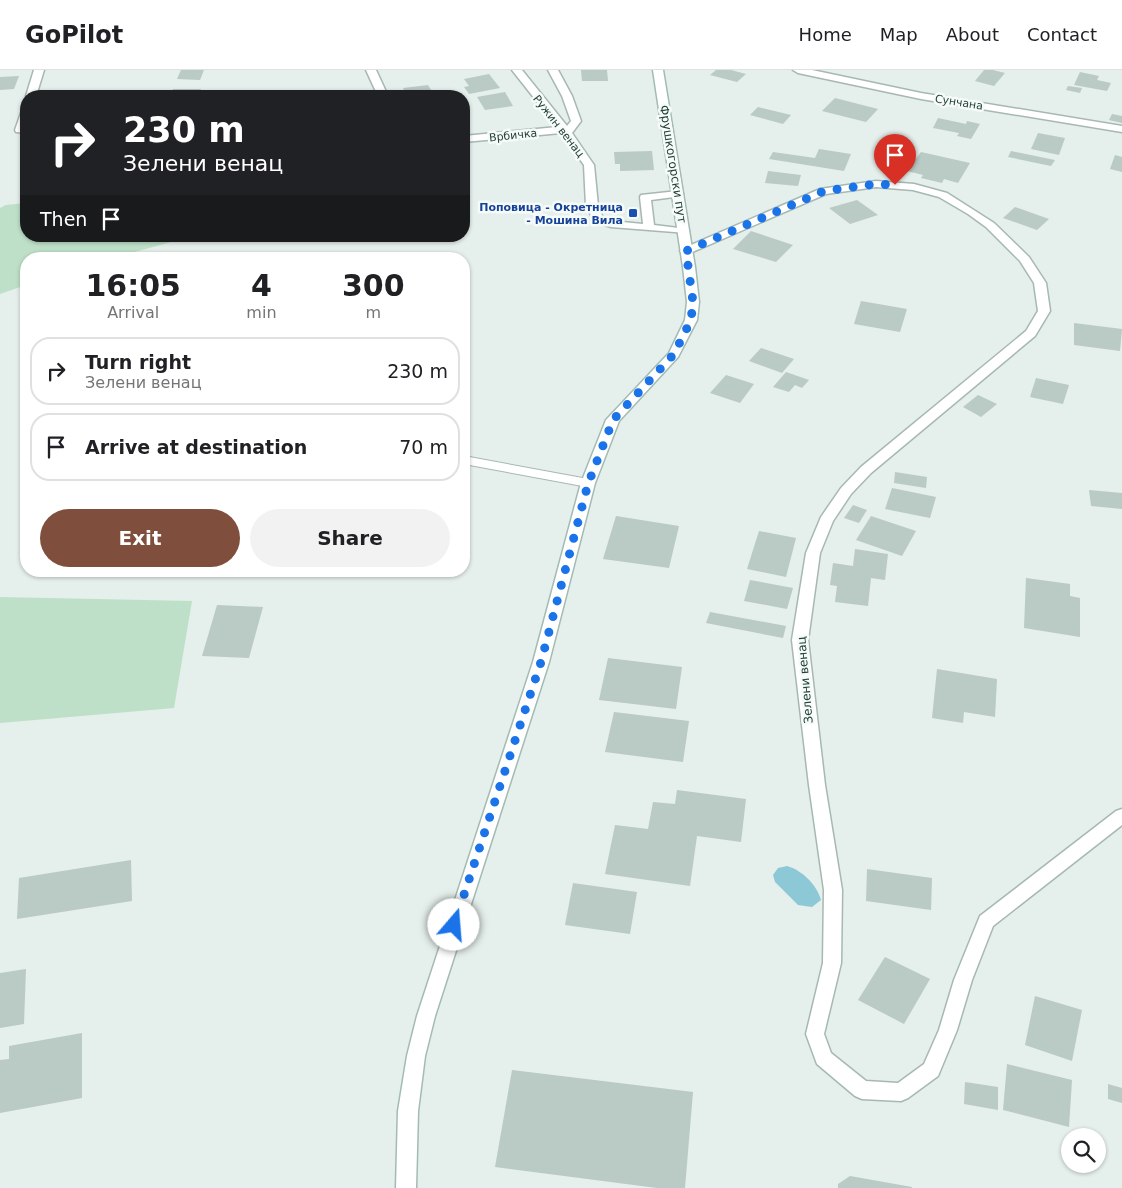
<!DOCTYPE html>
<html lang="en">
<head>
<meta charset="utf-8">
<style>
  :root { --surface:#fff; --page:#f2f2f2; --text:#202124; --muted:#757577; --line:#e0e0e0; --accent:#804e3d }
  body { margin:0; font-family:"DejaVu Sans",sans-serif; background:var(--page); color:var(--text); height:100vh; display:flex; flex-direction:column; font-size:19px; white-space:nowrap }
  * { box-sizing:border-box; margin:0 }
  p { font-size:16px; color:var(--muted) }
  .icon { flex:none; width:28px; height:28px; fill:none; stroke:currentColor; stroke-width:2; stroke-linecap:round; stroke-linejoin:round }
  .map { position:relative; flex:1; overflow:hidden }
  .panel { position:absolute; left:20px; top:182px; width:450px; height:325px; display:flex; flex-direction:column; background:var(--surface); border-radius:20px; box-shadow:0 1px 4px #0004 }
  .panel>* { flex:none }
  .hud { position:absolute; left:20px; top:20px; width:450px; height:152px; border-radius:20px; box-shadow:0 1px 4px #0004; background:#202124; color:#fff; overflow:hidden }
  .buttons { position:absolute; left:1061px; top:1058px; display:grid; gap:10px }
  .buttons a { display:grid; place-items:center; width:45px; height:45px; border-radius:50%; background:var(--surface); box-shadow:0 1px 4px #0004; font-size:25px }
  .pin { position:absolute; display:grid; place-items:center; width:42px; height:42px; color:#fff; margin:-51px -21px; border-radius:50% 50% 50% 0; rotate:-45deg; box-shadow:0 0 5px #0007 }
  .pin .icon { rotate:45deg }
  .me { position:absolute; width:55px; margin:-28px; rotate:18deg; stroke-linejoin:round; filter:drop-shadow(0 0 4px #0008) }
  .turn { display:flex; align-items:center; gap:18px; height:105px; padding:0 20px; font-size:22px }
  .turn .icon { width:65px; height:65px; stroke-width:2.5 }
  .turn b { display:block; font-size:35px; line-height:42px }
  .then { display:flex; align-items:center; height:48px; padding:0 20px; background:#0003; gap:10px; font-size:19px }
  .eta { display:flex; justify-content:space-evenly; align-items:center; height:85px; text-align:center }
  .eta b { font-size:30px; font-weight:700; line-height:35px }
  .action { display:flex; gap:10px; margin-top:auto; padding:10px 20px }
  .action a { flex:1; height:58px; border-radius:30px; background:var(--accent); color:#fff; font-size:20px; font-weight:700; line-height:58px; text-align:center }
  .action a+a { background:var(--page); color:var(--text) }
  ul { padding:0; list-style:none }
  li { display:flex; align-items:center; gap:15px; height:68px; margin:0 10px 8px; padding:0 10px; border:2px solid var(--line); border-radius:20px }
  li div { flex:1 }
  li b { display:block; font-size:19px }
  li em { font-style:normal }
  header { display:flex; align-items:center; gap:30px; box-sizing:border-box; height:70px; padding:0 25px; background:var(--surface); border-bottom:1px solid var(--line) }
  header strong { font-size:24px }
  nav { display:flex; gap:28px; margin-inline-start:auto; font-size:18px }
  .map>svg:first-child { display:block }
</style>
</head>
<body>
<header>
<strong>GoPilot</strong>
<nav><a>Home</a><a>Map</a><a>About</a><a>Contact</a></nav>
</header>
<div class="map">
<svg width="1122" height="1118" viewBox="0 0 1122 1118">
  <rect width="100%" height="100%" fill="#e5efeb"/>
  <g fill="#bee0c8">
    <path d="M26,133V166H193L109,189H26V215L0,224V138L6,135Z"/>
    <path d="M0,527L192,531L174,638L0,653Z"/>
  </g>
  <path fill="#8cc8d5" d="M787,796C802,800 817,815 821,830L812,837L798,835L775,812L773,805L778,798Z"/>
  <g fill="#bacac4">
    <path d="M181,0H204L200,10L177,9Z"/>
    <path d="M581,0H607L608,11H582Z"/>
    <path d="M716,0H731L746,4L737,12L710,5Z"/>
    <path d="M984,0H993L1005,3L994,16L975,11Z"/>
    <path d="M1080,2L1099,6L1097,10L1111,13L1107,21L1074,15Z"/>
    <path d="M489,4L500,18L469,24L464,17L469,16L464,9Z"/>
    <path d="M19,6L14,19L0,20V7Z"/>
    <path d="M428,15L435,26H407L403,18Z"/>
    <path d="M1068,16L1082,18L1080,23L1066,20Z"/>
    <path d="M173,19H201L198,26H170Z"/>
    <path d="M355,21L357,26H321L320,25Z"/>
    <path d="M505,22L513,36L485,40L477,27Z"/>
    <path d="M835,28L878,39L866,52L822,41Z"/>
    <path d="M758,37L791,45L783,54L750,45Z"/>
    <path d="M1112,44L1122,46V53L1109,50Z"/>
    <path d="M938,48L966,54L967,51L980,54L971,69L957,66L959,63L933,58Z"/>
    <path d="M1038,63L1065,68L1059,85L1031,79Z"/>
    <path d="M819,79L851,84L844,101L769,89L773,82L815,88Z"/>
    <path d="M652,81L654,100L620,101V94H615L614,82Z"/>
    <path d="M1011,81L1055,90L1051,96L1008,87Z"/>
    <path d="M921,82L970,93L958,113L944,109L942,113L921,108L923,105L907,101Z"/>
    <path d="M1115,85L1122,87V102L1110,99Z"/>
    <path d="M26,88V103L23,104L21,89Z"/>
    <path d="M768,101L801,105L798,116L765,113Z"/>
    <path d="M857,130L878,145L850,154L829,138Z"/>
    <path d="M1015,137L1049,149L1037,160L1003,148Z"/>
    <path d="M751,161L793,175L776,192L733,179Z"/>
    <path d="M861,231L907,239L900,262L854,254Z"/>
    <path d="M1074,253L1122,259L1120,281L1074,275Z"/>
    <path d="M761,278L794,289L782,303L749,291Z"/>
    <path d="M786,302L809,310L802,318L795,315L789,322L773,317Z"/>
    <path d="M726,305L754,314L740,333L710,323Z"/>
    <path d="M1036,308L1069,315L1063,334L1030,327Z"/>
    <path d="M978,325L997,334L981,347L963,337Z"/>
    <path d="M895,402L927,407L926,418L894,413Z"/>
    <path d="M892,418L936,427L930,448L885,439Z"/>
    <path d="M1089,420L1122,423V439L1091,436Z"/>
    <path d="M853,435L867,440L859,453L844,448Z"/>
    <path d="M616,446L679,456L669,498L603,489Z"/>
    <path d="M871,446L916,461L902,486L856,470Z"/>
    <path d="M759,461L796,468L786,507L747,499Z"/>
    <path d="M855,479L888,484L885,510L871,508L868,536L835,532L837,516L830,515L833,493L853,496Z"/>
    <path d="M1026,508L1070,514V526L1080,528V567L1024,558Z"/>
    <path d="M750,510L793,518L787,539L744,531Z"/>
    <path d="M217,535L263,537L249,588L202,586Z"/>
    <path d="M710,542L786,556L783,568L706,553Z"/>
    <path d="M608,588L682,597L676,639L599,630Z"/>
    <path d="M937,599L997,609L995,647L964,642L963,653L932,648Z"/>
    <path d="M614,642L689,651L683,692L605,682Z"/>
    <path d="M677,720L746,729L741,772L697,766L690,816L605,804L615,755L648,759L653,732L675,734Z"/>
    <path d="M131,790L132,831L17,849L19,808Z"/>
    <path d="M867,799L932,808L931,840L866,831Z"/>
    <path d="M573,813L637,822L630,864L565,855Z"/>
    <path d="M885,887L930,909L904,954L858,930Z"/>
    <path d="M26,899L24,954L0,958V903Z"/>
    <path d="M1035,926L1082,940L1072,991L1025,975Z"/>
    <path d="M82,963V1028L0,1043V990L9,989V976Z"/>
    <path d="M1007,994L1072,1010L1069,1057L1003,1040Z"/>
    <path d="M512,1000L693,1022L685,1118H657L495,1097Z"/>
    <path d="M965,1012L998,1017V1040L964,1034Z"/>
    <path d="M1108,1014L1122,1018V1033L1108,1029Z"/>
    <path d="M850,1106L912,1117V1118H838V1114Z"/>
  </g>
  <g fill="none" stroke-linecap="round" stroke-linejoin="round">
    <g stroke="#a7b8b2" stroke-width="2">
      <path id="lane" d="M464,386L588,409L594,413L588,417L464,394Z"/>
    </g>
    <g stroke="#a7b8b2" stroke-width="3">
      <g id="street">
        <path d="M34,0H44L36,26H26Z"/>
        <path d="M366,0H376L388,26H378Z"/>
        <path d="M512,0H522L567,56L571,51L562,26L548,0H558L572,26L581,51L572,63L594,95L598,136L603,148L612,151L643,154L640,127L641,125L678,121L683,124L682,126L651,130L654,155L687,159L689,161L687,163L611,157L595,152L586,136L584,95L561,63L464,72V66L557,57Z"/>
        <path d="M793,0H812L921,23L1122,56V62L921,29L798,3Z"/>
        <path d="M26,40V63L16,62L15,60L21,43Z"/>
        <path d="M876,111L914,114L947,123L994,153L1029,187L1046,213L1050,241L1035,266L871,403L851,424L833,451L820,483L808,570L825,715L842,820L841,893L824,964L831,983L866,1011L898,1013L924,994L939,960L954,910L980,846L1116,741L1122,739V755L993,856L972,910L957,960L938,1006L908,1028L901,1031L862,1029L855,1026L817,994L806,964L823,893L824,820L809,715L792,570L806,483L821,447L841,418L861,397L1026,261L1038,241L1034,213L1020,191L986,157L968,144L939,127L913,120L876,117L826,124L690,183H682L680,181L682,179L820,119Z"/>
      </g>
    </g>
    <g stroke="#a3bbb3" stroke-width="3">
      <path id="secondary" d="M653,0H663L695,197L699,232L697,250L678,287L619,351L595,413L549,592L435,946L425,986L418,1041L416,1118H396L398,1041L407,986L417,946L533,592L581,413L606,350L669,283L685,250L687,232L683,197Z"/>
    </g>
    <use href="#lane" fill="#fff" fill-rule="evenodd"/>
    <use href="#street" fill="#fff" fill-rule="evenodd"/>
    <use href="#secondary" fill="#fff" fill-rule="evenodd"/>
  </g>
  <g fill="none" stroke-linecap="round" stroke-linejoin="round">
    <path stroke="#1a73e8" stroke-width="9" stroke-dasharray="0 16.2" d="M454,855L541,592L588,414L613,350L674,284L691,250L693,232L686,181L824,121L876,114L895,115"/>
  </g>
  <rect fill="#1a4fb4" stroke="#f6fbf9" stroke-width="2" x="628" y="138" width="10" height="10" rx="2.5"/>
  <g text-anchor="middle" stroke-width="5" stroke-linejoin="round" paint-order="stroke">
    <g font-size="11" fill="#23423a" stroke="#f6fbf9">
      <text transform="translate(959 32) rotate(9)" y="4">Сунчана</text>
      <text transform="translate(559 56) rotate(52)" y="4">Ружин венац</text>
      <text transform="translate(513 65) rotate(-6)" y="4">Врбичка</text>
    </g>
    <g font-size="11" font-weight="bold" fill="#164399" stroke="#f6fbf9" text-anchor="end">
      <text x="623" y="141">Поповица - Окретница<tspan x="623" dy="13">- Мошина Вила</tspan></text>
    </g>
    <g font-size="12" fill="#23423a" stroke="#f6fbf9">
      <text transform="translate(673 94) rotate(81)" y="4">Фрушкогорски пут</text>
      <text transform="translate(805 610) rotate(-95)" y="4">Зелени венац</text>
    </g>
  </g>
</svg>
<div class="buttons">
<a><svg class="icon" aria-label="search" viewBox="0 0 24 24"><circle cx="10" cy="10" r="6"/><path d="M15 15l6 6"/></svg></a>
</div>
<div class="pin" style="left:895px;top:115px;background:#d93025"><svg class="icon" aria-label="arrive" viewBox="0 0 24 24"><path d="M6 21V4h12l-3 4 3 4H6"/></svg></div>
<svg class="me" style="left:454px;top:855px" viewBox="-20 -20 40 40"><circle r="19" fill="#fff"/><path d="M0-13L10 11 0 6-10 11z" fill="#1a73e8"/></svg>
<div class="hud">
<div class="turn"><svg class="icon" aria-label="right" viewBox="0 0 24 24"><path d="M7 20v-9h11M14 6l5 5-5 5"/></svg><div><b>230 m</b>Зелени венац</div></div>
<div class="then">Then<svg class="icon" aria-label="arrive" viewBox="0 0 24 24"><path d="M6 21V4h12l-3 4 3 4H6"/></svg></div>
</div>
<section class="panel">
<div class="eta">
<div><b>16:05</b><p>Arrival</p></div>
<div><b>4</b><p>min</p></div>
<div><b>300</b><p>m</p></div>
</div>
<ul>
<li><svg class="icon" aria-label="right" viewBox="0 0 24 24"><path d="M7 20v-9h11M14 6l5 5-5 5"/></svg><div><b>Turn right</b><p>Зелени венац</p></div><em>230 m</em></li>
<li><svg class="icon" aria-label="arrive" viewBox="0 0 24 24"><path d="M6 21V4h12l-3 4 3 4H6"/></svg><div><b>Arrive at destination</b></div><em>70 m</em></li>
</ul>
<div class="action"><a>Exit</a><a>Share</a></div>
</section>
</div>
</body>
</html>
